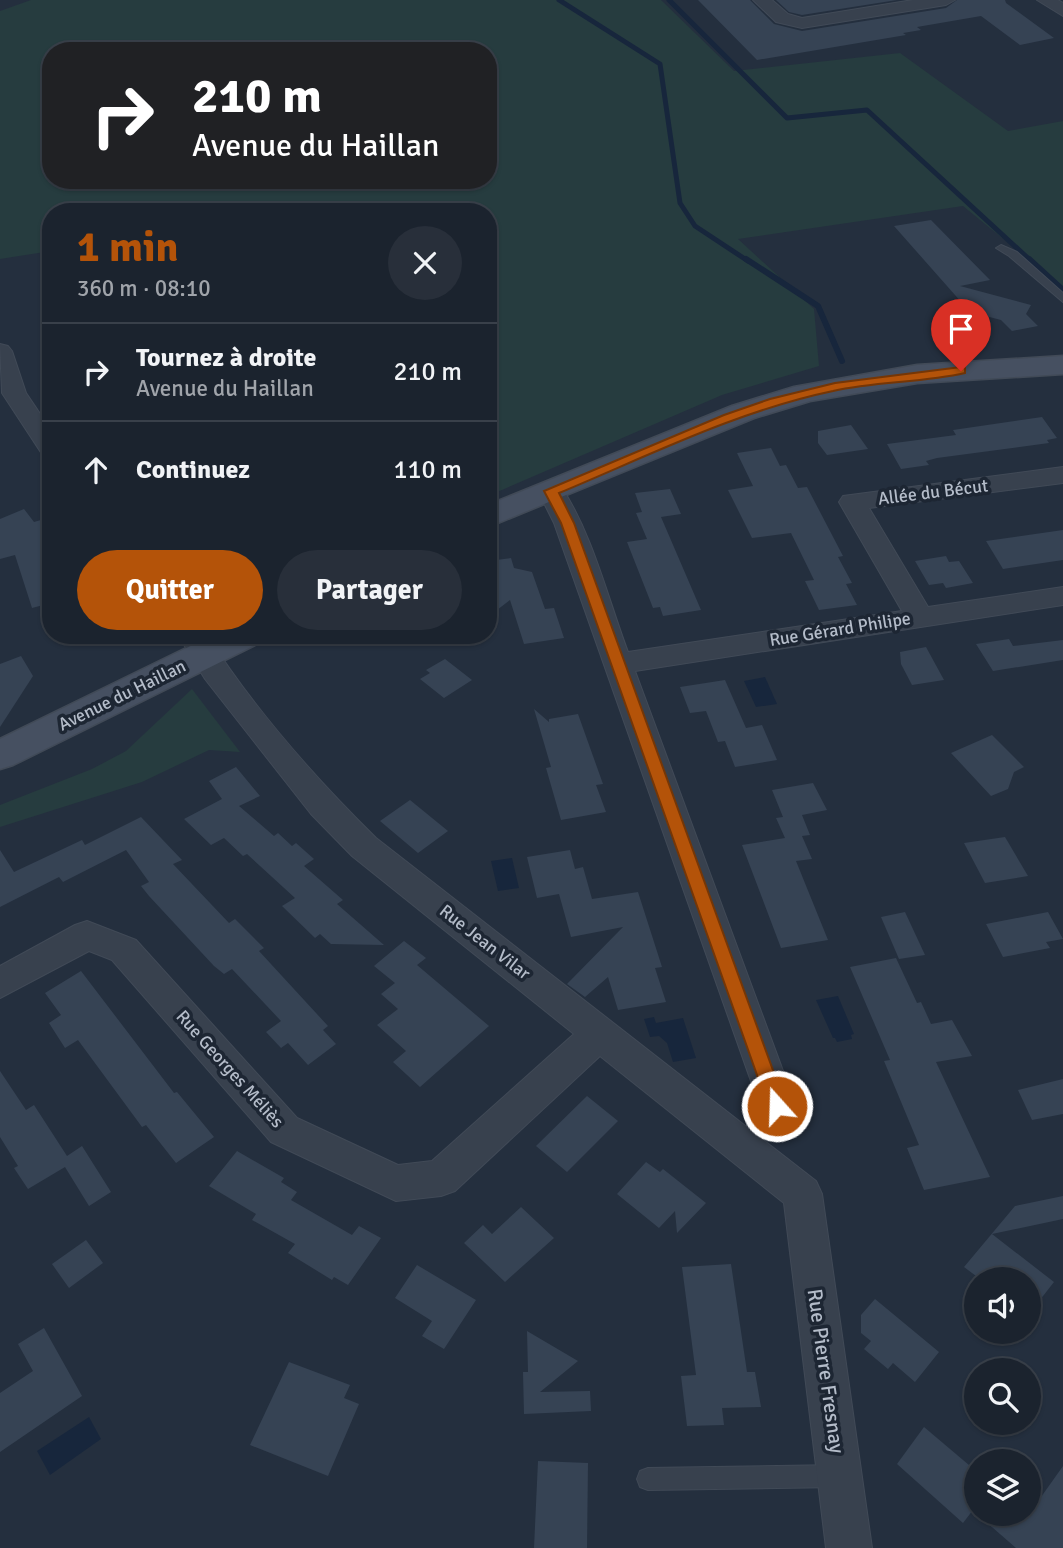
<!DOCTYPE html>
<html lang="fr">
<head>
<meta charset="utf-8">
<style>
  :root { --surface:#1b232e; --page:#282f3a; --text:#f1f3f6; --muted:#a0a4aa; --line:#39404a; --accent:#b45309 }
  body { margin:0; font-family:Signika,sans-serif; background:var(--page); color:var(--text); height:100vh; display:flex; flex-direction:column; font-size:26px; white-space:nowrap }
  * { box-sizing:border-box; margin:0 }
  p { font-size:23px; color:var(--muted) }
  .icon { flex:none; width:38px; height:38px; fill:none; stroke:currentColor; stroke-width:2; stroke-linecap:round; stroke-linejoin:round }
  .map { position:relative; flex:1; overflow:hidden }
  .side { position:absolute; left:42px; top:203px; width:455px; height:441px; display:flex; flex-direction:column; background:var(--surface); border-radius:28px; box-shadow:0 2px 5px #0004,0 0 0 2px var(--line) }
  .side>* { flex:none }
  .guide { position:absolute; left:42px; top:42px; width:455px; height:147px; border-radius:28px; box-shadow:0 2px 5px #0004,0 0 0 2px var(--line); background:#202124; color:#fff; overflow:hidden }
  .fabs { position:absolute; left:964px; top:1267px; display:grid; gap:14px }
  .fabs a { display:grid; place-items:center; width:77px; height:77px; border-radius:50%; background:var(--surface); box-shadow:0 2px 5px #0004,0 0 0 2px var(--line); font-size:35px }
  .pin { position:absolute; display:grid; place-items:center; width:60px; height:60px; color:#fff; margin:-72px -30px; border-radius:50% 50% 50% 0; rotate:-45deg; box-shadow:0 0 7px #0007 }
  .pin .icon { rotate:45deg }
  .me { position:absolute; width:77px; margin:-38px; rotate:340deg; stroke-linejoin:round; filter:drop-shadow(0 0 5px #0008) }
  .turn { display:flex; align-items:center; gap:24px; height:147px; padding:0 35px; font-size:32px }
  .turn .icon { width:91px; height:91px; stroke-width:2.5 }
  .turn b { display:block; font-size:49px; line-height:60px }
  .round { display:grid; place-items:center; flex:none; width:74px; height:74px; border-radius:37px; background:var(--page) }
  .overview { display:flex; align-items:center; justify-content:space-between; height:119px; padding:0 35px }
  h1 { font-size:42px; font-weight:800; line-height:52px; color:var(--accent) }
  .cta { display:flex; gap:14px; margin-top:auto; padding:14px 35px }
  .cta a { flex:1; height:80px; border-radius:42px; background:var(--accent); color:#fff; font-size:28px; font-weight:800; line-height:80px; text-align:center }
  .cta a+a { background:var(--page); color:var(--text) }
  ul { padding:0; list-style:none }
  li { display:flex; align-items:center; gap:21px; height:98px; padding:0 35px; border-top:2px solid var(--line) }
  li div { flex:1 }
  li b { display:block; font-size:26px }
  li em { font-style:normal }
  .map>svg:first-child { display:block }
</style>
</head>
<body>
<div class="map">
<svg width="1063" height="1548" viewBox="0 0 1063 1548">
  <rect width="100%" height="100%" fill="#242f3e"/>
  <g fill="#263c3f" fill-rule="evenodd">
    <path d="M31,0H661L734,71L900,53L1008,131L1063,121V288L963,206L738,239L814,309L819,366L722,395L488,496V212H51V251L0,259V11ZM51,51H488V180H51Z"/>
    <path d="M192,689L240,752L209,750L142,782L0,827V805L92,769L126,751Z"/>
  </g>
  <g fill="#17263c">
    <path d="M765,677L777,704L756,707L744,681Z"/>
    <path d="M512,858L519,888L498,891L491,861Z"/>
    <path d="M838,996L854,1034L851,1035L852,1039L837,1042L835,1038H833L816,1000Z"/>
    <path d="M654,1017L656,1023L683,1018L696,1058L673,1062L667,1043L659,1036L650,1037L644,1019Z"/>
    <path d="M89,1417L101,1439L50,1475L37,1451Z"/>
  </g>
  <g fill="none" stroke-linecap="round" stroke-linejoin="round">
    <g stroke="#17263c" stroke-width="5">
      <path d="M559,0L660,64L680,203L695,226L748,261"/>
      <path d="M669,0L787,118L867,110L1031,261"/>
    </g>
    <g stroke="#17263c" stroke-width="6">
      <path d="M746,259L818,306L842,361"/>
      <path d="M1029,259L1063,290"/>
    </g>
  </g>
  <g fill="#364354">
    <path d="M698,0H750L774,24L802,31L946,8L957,0H1005L1006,3L1054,38L1020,45L981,16L917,27L921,30L903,33L906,35L757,60Z"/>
    <path d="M776,0H897L802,15L789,12Z"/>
    <path d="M931,220L990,280L960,286L1031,305L1026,314L1038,326L1012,331L1001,320L970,312L894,226Z"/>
    <path d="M1042,417L1057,438L1047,440L1049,443L937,458L926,461L929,465L901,469L887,444L956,435L953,430Z"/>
    <path d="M851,425L868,449L827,455L818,443V431Z"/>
    <path d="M771,448L780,466L786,465L798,488L807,487L843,556L838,557L852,583L846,584L857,605L819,610L805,581L814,580L791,533L752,538L728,490L753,486L737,453Z"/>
    <path d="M670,489L681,514L661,517L701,610L663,616L660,607L653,608L627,542L647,539L636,513L642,512L635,493Z"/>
    <path d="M24,509L34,522L51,517V603L32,608L15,555L0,559V519Z"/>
    <path d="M1063,530V560L1003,569L986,541Z"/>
    <path d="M946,556L949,562L959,561L973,583L946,588L943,583L929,585L915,561Z"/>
    <path d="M511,558L514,568L532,572L545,609L554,608L564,638L524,644L510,600L488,617V561Z"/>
    <path d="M1009,639L1013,646L1063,640V660L993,671L976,644Z"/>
    <path d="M926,647L944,680L912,685L901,664L900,652Z"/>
    <path d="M21,656L33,676L0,727V664Z"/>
    <path d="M445,659L472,680L444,698L420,679L430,673L426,670Z"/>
    <path d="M725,680L746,728L762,725L777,760L735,767L725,741L718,742L706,711L690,713L680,687Z"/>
    <path d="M534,709L549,722V719L578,714L603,784L596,785L606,812L561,820L546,768L551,767Z"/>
    <path d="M992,735L1024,767L1014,772L1008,789L991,796L951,753Z"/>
    <path d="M236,767L260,796L239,806L274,836L278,833L292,846L296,843L314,859L304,866L343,900L337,904L384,945L331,944L320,934L315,938L282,906L295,898L247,854L243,856L224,838L211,845L184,819L222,799L209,781Z"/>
    <path d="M813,783L827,810L802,815L810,835L802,836L812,859L796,861L828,940L781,948L742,845L785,838L776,818L783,817L772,790Z"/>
    <path d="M410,800L448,831L418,853L380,821Z"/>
    <path d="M141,817L182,860L173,864L229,923L235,919L264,948L259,951L328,1026L323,1030L336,1044L308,1065L288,1043L281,1048L266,1032L281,1021L232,969L224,974L214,966L149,896L141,886L149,882L126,850L63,882L59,877L0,907V850L14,872L82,840L85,845Z"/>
    <path d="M1005,837L1028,876L985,883L964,843Z"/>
    <path d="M570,850L575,869L583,867L592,899L638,892L662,967L655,968L666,1002L618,1010L608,977L585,997L567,984L623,927L571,937L559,894L537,898L527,857Z"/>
    <path d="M905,912L925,955L899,959L881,917Z"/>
    <path d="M1048,912L1063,939L1046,942L1050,948L1003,957L986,924Z"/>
    <path d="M404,941L426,958L417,965L489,1026L420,1087L393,1062L406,1051L377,1025L398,1009L381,994L395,983L374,966Z"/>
    <path d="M896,958L917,1003L921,1002L931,1024L952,1020L972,1056L936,1062L990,1177L924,1190L907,1148L919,1145L884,1061L890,1060L850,967Z"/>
    <path d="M81,971L174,1093L177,1092L214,1137L176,1163L146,1125L142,1127L78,1040L65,1048L49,1023L61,1015L45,993Z"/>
    <path d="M0,1071L26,1110L34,1105L67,1156L82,1146L111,1192L89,1206L65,1167L28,1189L14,1168L18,1166L0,1137Z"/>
    <path d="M1063,1079V1114L1032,1120L1018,1090Z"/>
    <path d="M587,1096L618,1121L567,1172L536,1146Z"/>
    <path d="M237,1151L284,1178L281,1182L297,1192L291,1200L352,1235L359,1226L381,1238L348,1285L334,1277L332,1280L288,1253L295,1244L252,1220L256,1214L209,1186Z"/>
    <path d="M646,1162L660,1172L663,1169L706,1203L677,1233L675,1211L659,1228L617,1194Z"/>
    <path d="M1063,1196V1219L992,1234L1054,1282L1029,1314V1279H980L964,1267L1015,1206Z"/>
    <path d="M521,1207L554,1238L505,1282L464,1243L483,1225L492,1234Z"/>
    <path d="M86,1240L103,1263L69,1288L52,1264Z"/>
    <path d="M731,1264L747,1372H755L761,1407L722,1408L724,1425L687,1426L681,1376L696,1375L682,1267Z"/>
    <path d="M417,1265L476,1300L444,1349L422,1336L432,1321L395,1298Z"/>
    <path d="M875,1299L939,1352L915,1382L893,1363L888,1369L864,1349L871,1341L861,1333V1315Z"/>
    <path d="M44,1328L82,1396L0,1452V1393L33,1371L18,1344Z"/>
    <path d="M527,1331L578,1361L540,1392L590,1391L591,1411L524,1414L523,1372H528Z"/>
    <path d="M289,1362L350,1385L344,1398L359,1404L328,1476L250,1445Z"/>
    <path d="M924,1427L976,1471V1506L963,1523L897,1464Z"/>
    <path d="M538,1461L588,1463L587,1548H534Z"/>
    <path d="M1063,1466V1548H1016L977,1514H1029Z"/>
  </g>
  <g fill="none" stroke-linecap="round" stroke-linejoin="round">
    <g stroke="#414a57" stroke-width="2">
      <g id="lane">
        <path d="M1001,245L1017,252L1063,293V302L1009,256L996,248Z"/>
        <path d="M838,1465L846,1468L849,1476L846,1484L838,1487L648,1490L640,1487L637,1479L640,1471L648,1468Z"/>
      </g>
    </g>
    <g stroke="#414a57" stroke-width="2">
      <g id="street">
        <path d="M753,0H772L788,14L802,18L913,0H955L946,5L802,28L776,22Z"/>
        <path d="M1037,0H1058L1063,3V16Z"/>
        <path d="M0,344L8,346L12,351L26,393L51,430V457L42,454L2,393Z"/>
        <path d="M1063,467V483L869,508L928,607L1063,587V605L635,671L796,1106L790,1118L777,1123L764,1118L554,523L538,491L542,485L551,483L560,485C592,532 608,599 628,652L902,611L839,502L843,496Z"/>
        <path d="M178,635H207C252,706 316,779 376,838L816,1181L822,1194L872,1548H826L784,1203L600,1056L455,1191L441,1196L396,1201L271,1142L112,960L89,951L0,998V966L75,925L87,921L136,940L297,1118L398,1165L432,1161L574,1034L352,856L311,814L205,679Z"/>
      </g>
    </g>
    <g stroke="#414a57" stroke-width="3">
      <g id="secondary">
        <path d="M1063,356V374L917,383L810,401L754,418L488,527V505L732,406L794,387L917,365Z"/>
        <path d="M213,635H262L257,644L13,765L0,769V739Z"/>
      </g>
    </g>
    <use href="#lane" fill="#38414e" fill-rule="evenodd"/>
    <use href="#street" fill="#38414e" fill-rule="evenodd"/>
    <use href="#secondary" fill="#465061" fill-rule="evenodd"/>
  </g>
  <path fill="#b45309" stroke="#753606" stroke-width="2" d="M961,367L965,368V373C922,383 876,381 833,391C737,411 648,456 559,493L574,523L786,1106L784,1112L777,1114L770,1112L768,1106L561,523L544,491L724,415L770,399L835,383Z"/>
  <g text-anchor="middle" stroke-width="7" stroke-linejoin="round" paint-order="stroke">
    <g font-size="18" fill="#b4bcc9" stroke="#1d2633">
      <text transform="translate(933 492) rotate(-7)" y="6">Allée du Bécut</text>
      <text transform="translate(840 629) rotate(-9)" y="6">Rue Gérard Philipe</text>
      <text transform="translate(122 695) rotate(-26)" y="6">Avenue du Haillan</text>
      <text transform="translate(485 942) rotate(38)" y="6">Rue Jean Vilar</text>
      <text transform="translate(230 1069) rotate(48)" y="6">Rue Georges Méliès</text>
    </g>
    <g font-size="21" fill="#b4bcc9" stroke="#1d2633">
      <text transform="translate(826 1371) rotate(82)" y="7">Rue Pierre Fresnay</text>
    </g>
  </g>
</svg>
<div class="fabs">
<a><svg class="icon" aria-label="sound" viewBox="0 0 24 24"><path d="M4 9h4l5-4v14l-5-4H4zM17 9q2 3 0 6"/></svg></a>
<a><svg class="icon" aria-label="search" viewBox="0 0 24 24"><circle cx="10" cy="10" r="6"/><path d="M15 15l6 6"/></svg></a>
<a><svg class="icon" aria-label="layers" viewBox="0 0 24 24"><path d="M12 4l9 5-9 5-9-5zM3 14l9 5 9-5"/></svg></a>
</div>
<div class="pin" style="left:961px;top:371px;background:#d93025"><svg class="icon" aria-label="arrive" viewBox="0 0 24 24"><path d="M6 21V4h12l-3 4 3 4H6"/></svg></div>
<svg class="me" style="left:777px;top:1106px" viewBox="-20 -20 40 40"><circle r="17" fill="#b45309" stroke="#fff" stroke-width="3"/><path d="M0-11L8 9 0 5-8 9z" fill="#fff"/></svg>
<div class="guide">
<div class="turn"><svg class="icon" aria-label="right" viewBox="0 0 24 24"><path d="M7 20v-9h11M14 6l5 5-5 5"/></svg><div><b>210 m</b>Avenue du Haillan</div></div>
</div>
<section class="side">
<div class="overview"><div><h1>1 min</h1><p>360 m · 08:10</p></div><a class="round"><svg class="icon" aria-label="close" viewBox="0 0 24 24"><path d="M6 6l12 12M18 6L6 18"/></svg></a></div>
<ul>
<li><svg class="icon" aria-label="right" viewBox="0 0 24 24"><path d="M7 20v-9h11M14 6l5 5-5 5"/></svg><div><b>Tournez à droite</b><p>Avenue du Haillan</p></div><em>210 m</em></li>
<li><svg class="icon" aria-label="ahead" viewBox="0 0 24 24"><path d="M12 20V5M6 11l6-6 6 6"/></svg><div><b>Continuez</b></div><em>110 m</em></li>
</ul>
<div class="cta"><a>Quitter</a><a>Partager</a></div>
</section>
</div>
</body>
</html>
